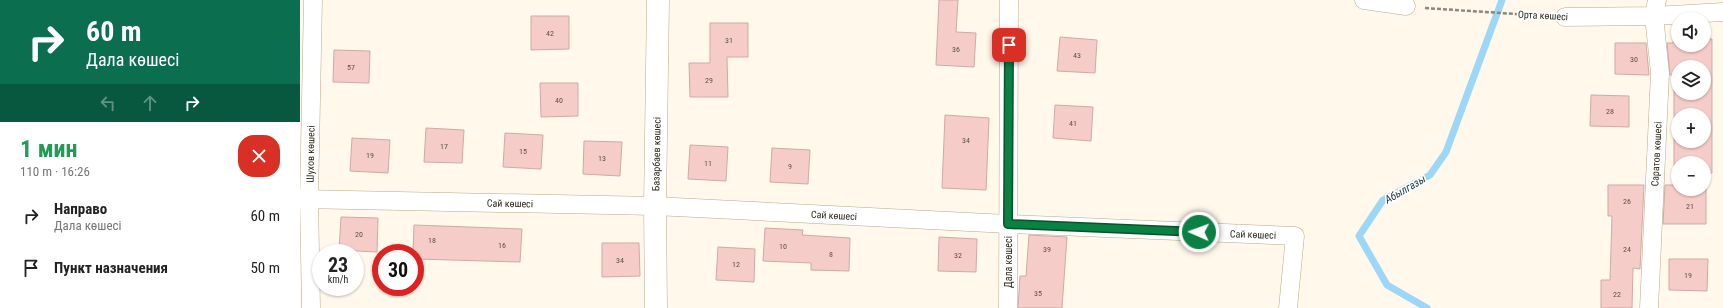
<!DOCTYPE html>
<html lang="ru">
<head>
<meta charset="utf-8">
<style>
  :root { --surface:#fff; --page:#f6f6f6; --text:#222; --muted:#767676 }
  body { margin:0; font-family:"Roboto Condensed",sans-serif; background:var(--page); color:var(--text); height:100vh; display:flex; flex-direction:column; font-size:15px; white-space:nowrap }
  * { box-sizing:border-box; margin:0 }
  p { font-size:13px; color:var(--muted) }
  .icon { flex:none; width:22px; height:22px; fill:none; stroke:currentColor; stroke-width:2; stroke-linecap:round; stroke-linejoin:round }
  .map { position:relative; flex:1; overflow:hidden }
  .details { display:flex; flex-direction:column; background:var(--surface); width:300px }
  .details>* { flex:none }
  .top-card { background:#0b6e4f; color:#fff; overflow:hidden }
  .buttons { position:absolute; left:1371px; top:12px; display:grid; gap:8px }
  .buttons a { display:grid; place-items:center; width:40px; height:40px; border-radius:50%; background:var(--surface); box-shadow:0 1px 3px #0004; font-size:20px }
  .speed { position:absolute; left:12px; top:244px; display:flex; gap:8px; font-size:20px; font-weight:700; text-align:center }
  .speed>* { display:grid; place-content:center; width:52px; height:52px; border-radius:50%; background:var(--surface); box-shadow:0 1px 3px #0004; line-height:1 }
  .speed small { font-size:10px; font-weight:400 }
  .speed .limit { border:6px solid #d22; background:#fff; color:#111 }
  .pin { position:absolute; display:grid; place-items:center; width:34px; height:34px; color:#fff; margin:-17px; border-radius:8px; box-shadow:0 2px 6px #0006 }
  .me { position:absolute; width:44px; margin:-22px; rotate:272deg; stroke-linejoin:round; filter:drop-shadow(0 0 3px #0008) }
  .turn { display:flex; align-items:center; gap:14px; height:84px; padding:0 20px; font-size:18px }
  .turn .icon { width:52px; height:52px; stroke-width:2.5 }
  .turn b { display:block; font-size:28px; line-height:34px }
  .lanes { display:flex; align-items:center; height:38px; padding:0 20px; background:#0003; justify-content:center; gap:20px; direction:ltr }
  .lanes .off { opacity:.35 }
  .round { display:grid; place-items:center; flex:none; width:42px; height:42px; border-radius:16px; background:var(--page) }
  .head { display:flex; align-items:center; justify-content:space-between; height:68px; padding:0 20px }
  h1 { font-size:24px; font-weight:700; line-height:30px; color:#1e9e55 }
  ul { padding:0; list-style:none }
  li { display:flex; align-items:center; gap:12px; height:52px; padding:0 20px }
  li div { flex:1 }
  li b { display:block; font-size:15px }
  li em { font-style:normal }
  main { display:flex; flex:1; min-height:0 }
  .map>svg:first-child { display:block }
</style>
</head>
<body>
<main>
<section class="details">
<div class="top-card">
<div class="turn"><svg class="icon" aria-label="right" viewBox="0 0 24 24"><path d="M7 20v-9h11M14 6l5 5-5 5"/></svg><div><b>60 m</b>Дала көшесі</div></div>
<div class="lanes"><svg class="icon off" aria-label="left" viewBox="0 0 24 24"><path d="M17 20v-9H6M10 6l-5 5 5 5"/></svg><svg class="icon off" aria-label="ahead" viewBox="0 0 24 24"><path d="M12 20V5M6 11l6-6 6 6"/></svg><svg class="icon" aria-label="right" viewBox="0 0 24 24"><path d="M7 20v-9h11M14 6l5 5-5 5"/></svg></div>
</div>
<div class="head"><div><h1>1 мин</h1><p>110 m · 16:26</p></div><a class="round" style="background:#d93025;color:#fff"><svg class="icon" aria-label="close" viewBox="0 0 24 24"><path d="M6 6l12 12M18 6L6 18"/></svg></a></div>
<ul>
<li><svg class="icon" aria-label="right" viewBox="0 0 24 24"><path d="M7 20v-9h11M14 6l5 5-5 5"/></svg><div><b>Направо</b><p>Дала көшесі</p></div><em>60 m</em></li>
<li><svg class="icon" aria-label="arrive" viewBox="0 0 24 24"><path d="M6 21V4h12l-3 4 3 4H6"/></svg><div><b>Пункт назначения</b></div><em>50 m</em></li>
</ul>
</section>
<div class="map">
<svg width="1423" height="308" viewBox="0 0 1423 308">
  <rect width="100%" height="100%" fill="#fff8eb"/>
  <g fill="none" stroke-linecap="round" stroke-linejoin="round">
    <path stroke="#9dd7f7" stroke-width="7" d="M1127,308L1087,285L1059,236L1083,200L1130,175L1146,152L1202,0"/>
  </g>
  <g fill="#f5ccc8" stroke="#d0a9a5" fill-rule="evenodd">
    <path d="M639,0H658L656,32L676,33L674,67L636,65Z"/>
    <path d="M231,16H269V49L231,50Z"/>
    <path d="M410,23H448V57H427L428,97H390L389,63H410Z"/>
    <path d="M760,37L797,40L795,73L757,71Z"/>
    <path d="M1374,39H1378V45H1404V39H1412V173H1406V224H1363L1365,185H1374V75H1370L1367,43H1373ZM1378,67H1404V93H1378ZM1378,115H1404V141H1378ZM1378,163H1404V189H1378Z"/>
    <path d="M1315,43H1346L1349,75L1315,74Z"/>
    <path d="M34,50L70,51L69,83L33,82Z"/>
    <path d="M240,83H278V116L241,117Z"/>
    <path d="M1291,95L1329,96V127L1290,126Z"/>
    <path d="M755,105L793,107L791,141L753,138Z"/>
    <path d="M645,115L689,118L686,190L642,188Z"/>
    <path d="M126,128L164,130L162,163L124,162Z"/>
    <path d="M205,133L243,135L241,169L203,167Z"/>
    <path d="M52,138L90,140L88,173L50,171Z"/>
    <path d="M284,141L322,142L320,176L283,174Z"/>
    <path d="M390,145L428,147L426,181L388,179Z"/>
    <path d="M472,148L510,150L508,184L470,182Z"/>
    <path d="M1308,185H1344L1340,269L1333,268L1332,308H1301V280H1310L1312,216H1308Z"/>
    <path d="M41,217L78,218L77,252L39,250Z"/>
    <path d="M114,225L222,229L220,262L115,259V253H113Z"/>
    <path d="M465,228L503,230L502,235L550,238L549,271L511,270V263L463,261Z"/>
    <path d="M729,235L767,237L762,308H718L720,276H726Z"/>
    <path d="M639,237L677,239L676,272L638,271Z"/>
    <path d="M302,243H339L340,276L302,277Z"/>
    <path d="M418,247L455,249L454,282L416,280Z"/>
    <path d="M1369,259H1408L1407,291L1369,290Z"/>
  </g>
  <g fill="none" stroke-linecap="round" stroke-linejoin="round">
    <g stroke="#b9a98a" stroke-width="19">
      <g id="street">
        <path d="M1064,0L1106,6"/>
        <path d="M1265,17L1354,16L1423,12"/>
        <path d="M0,199L355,206L708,224L995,236L988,308"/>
        <path d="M11,308L9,199L13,0"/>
        <path d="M708,308L709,0"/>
        <path d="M1349,308L1360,73L1354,16L1357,0"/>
      </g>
    </g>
    <g stroke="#b9a98a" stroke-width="23">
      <path id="secondary" d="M356,308L355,206L358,0"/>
    </g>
    <path stroke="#8d867a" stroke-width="2.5" stroke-dasharray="4 2" stroke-linecap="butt" d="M1125,8L1246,16"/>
    <use href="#street" stroke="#fff" stroke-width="18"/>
    <use href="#secondary" stroke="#fff" stroke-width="22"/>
  </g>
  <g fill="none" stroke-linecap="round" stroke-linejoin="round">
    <g stroke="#07532c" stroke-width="10">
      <path id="route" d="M709,45L708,224L899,232"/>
    </g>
    <use href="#route" stroke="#0b8043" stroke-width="7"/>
  </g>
  <g text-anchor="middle" stroke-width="3.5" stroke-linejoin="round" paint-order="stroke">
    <g font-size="8" fill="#605147">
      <text x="250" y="36">42</text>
      <text x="429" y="43">31</text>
      <text x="656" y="52">36</text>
      <text x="777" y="58">43</text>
      <text x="1334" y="62">30</text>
      <text x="51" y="70">57</text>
      <text x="409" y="83">29</text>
      <text x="259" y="103">40</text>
      <text x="1310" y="114">28</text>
      <text x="773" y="126">41</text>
      <text x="666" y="143">34</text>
      <text x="144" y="149">17</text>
      <text x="223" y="154">15</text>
      <text x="70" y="158">19</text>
      <text x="302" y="161">13</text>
      <text x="408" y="166">11</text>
      <text x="490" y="169">9</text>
      <text x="1327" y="204">26</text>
      <text x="1390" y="209">21</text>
      <text x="59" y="237">20</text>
      <text x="132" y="243">18</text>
      <text x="202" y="248">16</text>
      <text x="483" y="249">10</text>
      <text x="747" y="252">39</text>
      <text x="1327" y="252">24</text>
      <text x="531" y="257">8</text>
      <text x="658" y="258">32</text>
      <text x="320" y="263">34</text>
      <text x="436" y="267">12</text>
      <text x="1388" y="278">19</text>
      <text x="738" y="296">35</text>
      <text x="1317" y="297">22</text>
    </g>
    <g font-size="10" fill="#2e281c" stroke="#fff">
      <text transform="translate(1243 15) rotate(3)" y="4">Орта көшесі</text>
      <text transform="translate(10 154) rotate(-89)" y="4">Шухов көшесі</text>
      <text transform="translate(356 154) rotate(-89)" y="4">Базарбаев көшесі</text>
      <text transform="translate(1356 154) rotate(-87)" y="4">Саратов көшесі</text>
      <text transform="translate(210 203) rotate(1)" y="4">Сай көшесі</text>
      <text transform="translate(534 215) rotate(3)" y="4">Сай көшесі</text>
      <text transform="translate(953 234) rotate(2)" y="4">Сай көшесі</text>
      <text transform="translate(708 262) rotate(-90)" y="4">Дала көшесі</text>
    </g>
    <g font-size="11" font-style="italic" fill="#163849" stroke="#fff">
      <text transform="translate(1105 189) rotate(-30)" y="4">Абылгазы</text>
    </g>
  </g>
</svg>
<div class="buttons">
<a><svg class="icon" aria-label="sound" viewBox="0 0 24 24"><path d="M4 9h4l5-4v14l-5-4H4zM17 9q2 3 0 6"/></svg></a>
<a><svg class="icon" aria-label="layers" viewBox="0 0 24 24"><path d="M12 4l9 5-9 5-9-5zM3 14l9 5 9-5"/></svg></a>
<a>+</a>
<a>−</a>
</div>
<div class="speed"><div>23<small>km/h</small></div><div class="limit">30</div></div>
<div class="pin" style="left:709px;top:45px;background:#d93025"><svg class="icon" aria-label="arrive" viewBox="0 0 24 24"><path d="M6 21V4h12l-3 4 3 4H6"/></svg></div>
<svg class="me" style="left:899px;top:232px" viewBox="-20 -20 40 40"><circle r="17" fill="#0b8043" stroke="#fff" stroke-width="3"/><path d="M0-11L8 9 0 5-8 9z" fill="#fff"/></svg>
</div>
</main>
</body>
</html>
